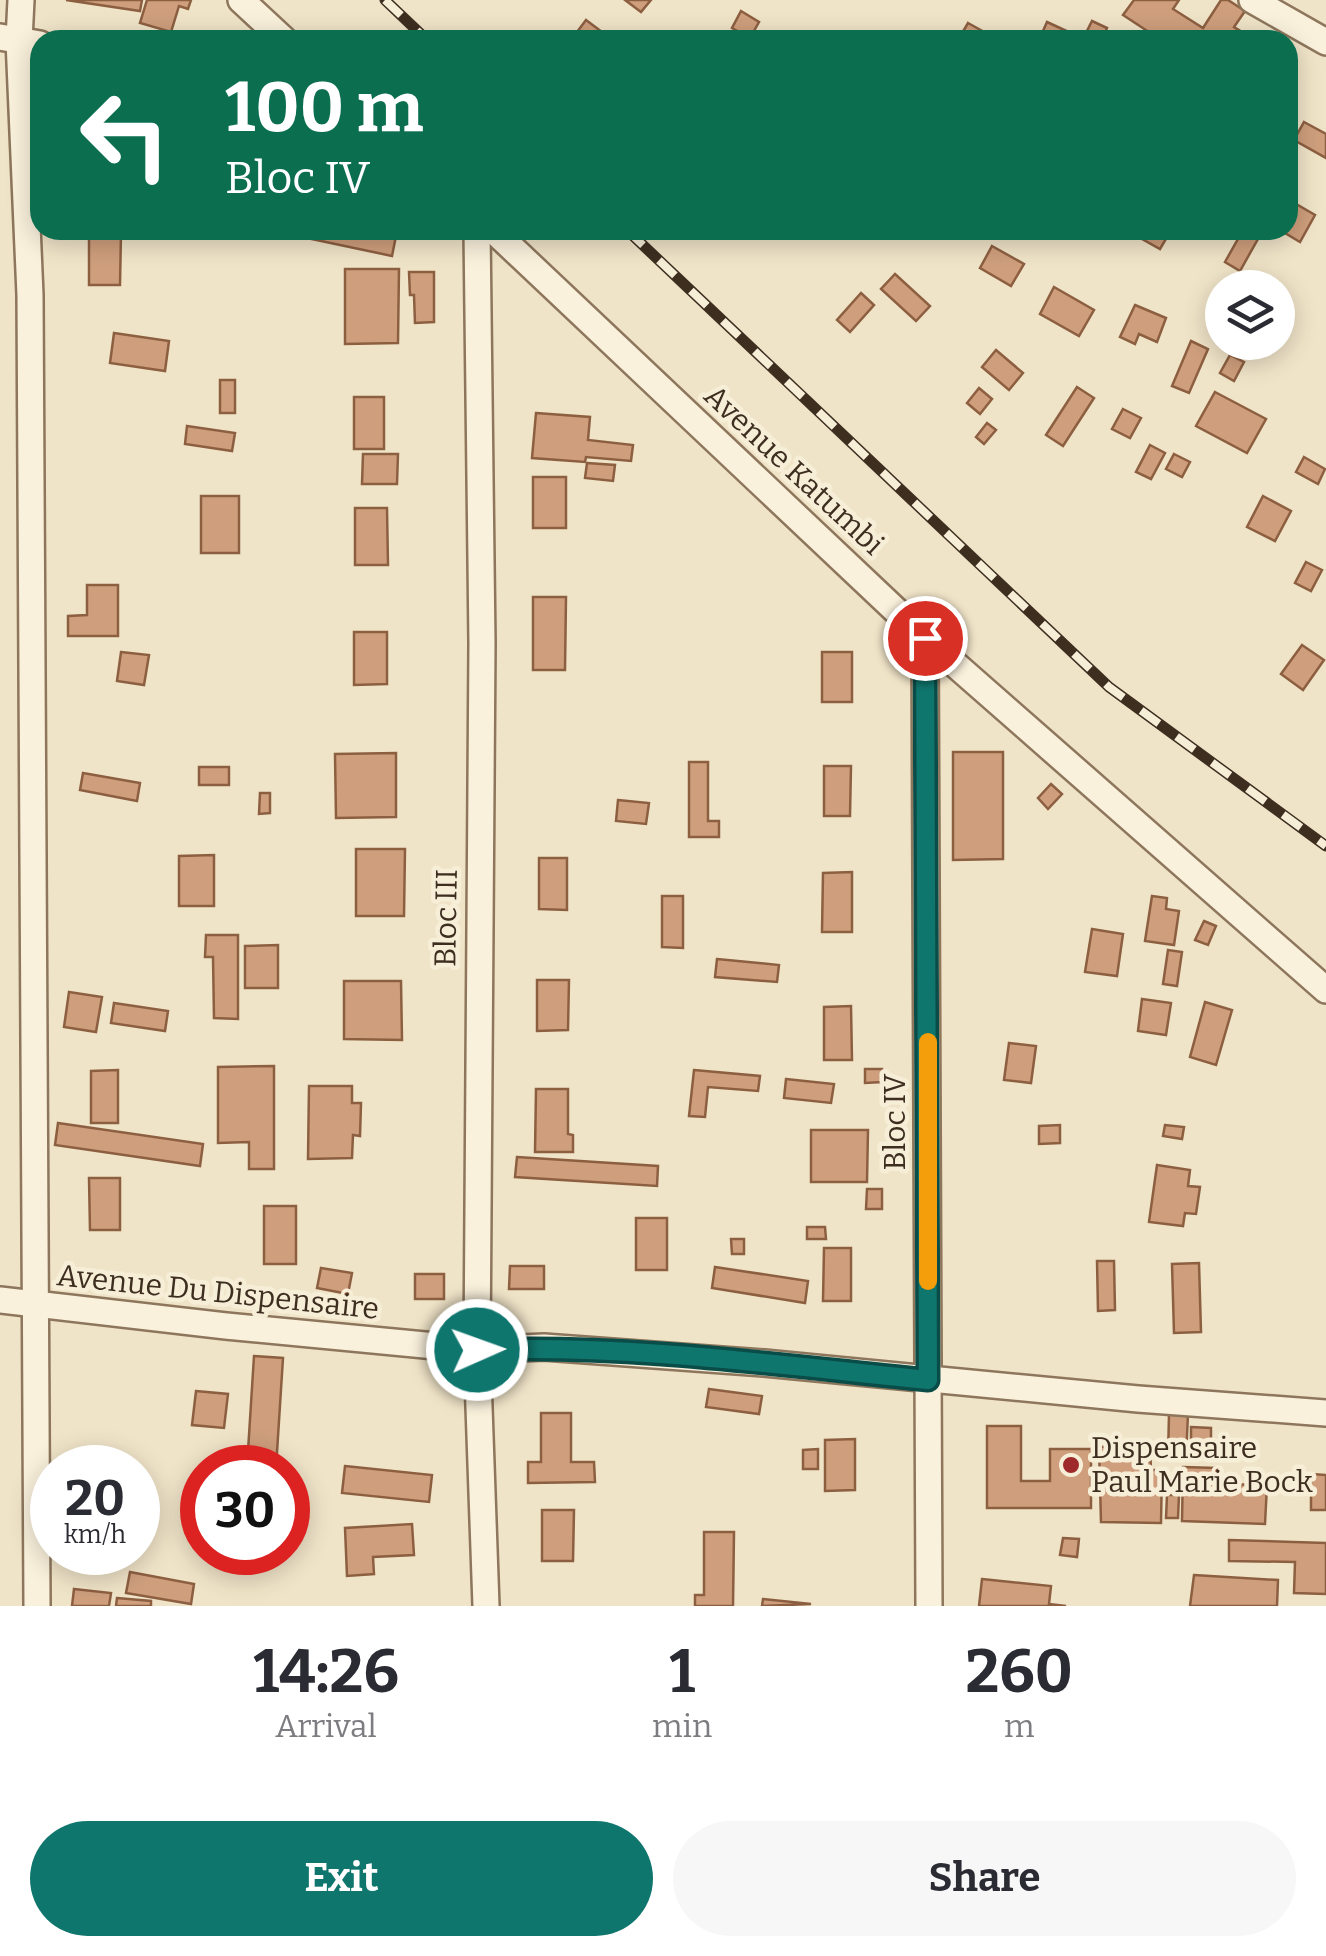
<!DOCTYPE html>
<html lang="en">
<head>
<meta charset="utf-8">
<style>
  :root { --surface:#fff; --page:#f7f7f7; --text:#2b2b33; --muted:#7c7c81; --accent:#0f766e }
  body { margin:0; font-family:Bitter,serif; background:var(--page); color:var(--text); height:100vh; display:flex; flex-direction:column; font-size:38px; white-space:nowrap }
  * { box-sizing:border-box; margin:0 }
  p { font-size:32px; color:var(--muted) }
  .icon { flex:none; width:55px; height:55px; fill:none; stroke:currentColor; stroke-width:2; stroke-linecap:round; stroke-linejoin:round }
  .map { position:relative; height:1606px; overflow:hidden }
  .details { display:flex; flex-direction:column; background:var(--surface); flex:1 }
  .details>* { flex:none }
  .guide { position:absolute; left:30px; top:30px; width:1268px; height:210px; border-radius:30px; box-shadow:0 5px 25px #0003; background:#0b6e4f; color:#fff; overflow:hidden }
  .controls { position:absolute; left:1205px; top:270px; display:grid; gap:20px }
  .controls a { display:grid; place-items:center; width:90px; height:90px; border-radius:50%; background:var(--surface); box-shadow:0 5px 25px #0003; font-size:50px }
  .speed { position:absolute; left:30px; top:1445px; display:flex; gap:20px; font-size:50px; font-weight:700; text-align:center }
  .speed>* { display:grid; place-content:center; width:130px; height:130px; border-radius:50%; background:var(--surface); box-shadow:0 5px 25px #0003; line-height:1 }
  .speed small { font-size:25px; font-weight:400 }
  .speed .limit { border:15px solid #d22; background:#fff; color:#111 }
  .pin { position:absolute; display:grid; place-items:center; width:85px; height:85px; color:#fff; margin:-42px; border:5px solid #fff; border-radius:50%; box-shadow:0 2px 10px #0007 }
  .me { position:absolute; width:110px; margin:-55px; rotate:88deg; stroke-linejoin:round; filter:drop-shadow(0 0 8px #0008) }
  .turn { display:flex; align-items:center; gap:35px; height:210px; padding:0 30px; font-size:45px }
  .turn .icon { width:130px; height:130px; stroke-width:2.5 }
  .turn b { display:block; font-size:70px; line-height:85px }
  .eta { display:flex; justify-content:space-evenly; align-items:center; height:170px; text-align:center }
  .eta b { font-size:60px; font-weight:700; line-height:70px }
  .cta { display:flex; gap:20px; margin-top:auto; padding:20px 30px }
  .cta a { flex:1; height:115px; border-radius:60px; background:var(--accent); color:#fff; font-size:40px; font-weight:700; line-height:115px; text-align:center }
  .cta a+a { background:var(--page); color:var(--text) }
  .map>svg:first-child { display:block }
</style>
</head>
<body>
<div class="map">
<svg width="1326" height="1606" viewBox="0 0 1326 1606">
  <rect width="100%" height="100%" fill="#f0e4c8"/>
  <g fill="#cf9f7d" stroke="#8d5f41" stroke-width="2.5">
    <path d="M66,0H142L140,11Z"/>
    <path d="M147,0H191L188,9L179,6L171,32L140,23Z"/>
    <path d="M625,0H651L641,12Z"/>
    <path d="M1134,0H1179L1173,9L1203,28L1221,0H1228L1245,11L1234,27L1247,35L1244,40H1161L1123,15Z"/>
    <path d="M741,11L759,22L750,38L732,28Z"/>
    <path d="M586,20L602,32L596,40H571Z"/>
    <path d="M1092,21L1107,28L1102,40L1086,33Z"/>
    <path d="M1047,22L1086,40H1039Z"/>
    <path d="M968,23L995,38L994,40H958Z"/>
    <path d="M1304,122L1326,134V158L1294,140Z"/>
    <path d="M1291,201L1315,215L1300,242L1280,230H1288V207Z"/>
    <path d="M269,230H392L397,231L392,256Z"/>
    <path d="M1126,230H1166L1170,232L1160,249Z"/>
    <path d="M1243,230H1263L1240,271L1225,262Z"/>
    <path d="M89,233H121L120,285H89Z"/>
    <path d="M992,246L1024,264L1011,286L980,268Z"/>
    <path d="M345,269H399L398,343L345,344Z"/>
    <path d="M409,272H434V322L415,323L414,295H410Z"/>
    <path d="M895,274L930,306L916,321L881,289Z"/>
    <path d="M1054,287L1094,310L1079,336L1040,314Z"/>
    <path d="M861,293L874,305L850,332L837,320Z"/>
    <path d="M1135,305L1166,318L1157,342L1139,334L1135,344L1120,337Z"/>
    <path d="M114,333L169,341L165,371L110,363Z"/>
    <path d="M1191,341L1208,349L1189,393L1172,386Z"/>
    <path d="M996,350L1023,373L1009,390L982,367Z"/>
    <path d="M1230,355L1244,362L1234,381L1220,373Z"/>
    <rect x="220" y="380" width="15" height="33"/>
    <path d="M1077,387L1094,398L1063,446L1046,435Z"/>
    <path d="M979,388L992,399L980,414L967,403Z"/>
    <path d="M1215,392L1266,419L1247,453L1196,426Z"/>
    <rect x="354" y="397" width="30" height="52"/>
    <path d="M1123,409L1141,418L1130,438L1112,429Z"/>
    <path d="M536,413L590,417L588,440L633,445L631,461L586,457L585,462L532,458Z"/>
    <path d="M987,423L996,430L984,444L976,437Z"/>
    <path d="M187,426L235,433L232,451L185,444Z"/>
    <path d="M1150,445L1165,453L1151,479L1136,472Z"/>
    <path d="M363,454H398L397,484H362Z"/>
    <path d="M1174,454L1190,462L1182,477L1166,469Z"/>
    <path d="M1304,457L1325,469L1318,484L1296,472Z"/>
    <path d="M587,463L615,465L613,481L585,478Z"/>
    <rect x="533" y="477" width="33" height="51"/>
    <rect x="201" y="496" width="38" height="57"/>
    <path d="M1263,496L1291,511L1275,541L1247,527Z"/>
    <path d="M355,508H387L388,565H355Z"/>
    <path d="M1306,562L1322,570L1311,591L1295,583Z"/>
    <path d="M87,585H118V636H68V616L87,615Z"/>
    <path d="M533,597H566L565,670H533Z"/>
    <path d="M354,632H387V684L354,685Z"/>
    <path d="M1302,645L1324,660L1303,690L1281,674Z"/>
    <path d="M121,652L149,655L144,685L117,681Z"/>
    <rect x="822" y="652" width="30" height="50"/>
    <path d="M953,752H1003V859L953,860Z"/>
    <path d="M396,753V817L336,818L335,754Z"/>
    <path d="M689,762H708V821H719V837H689Z"/>
    <path d="M824,766H851L850,816H824Z"/>
    <rect x="199" y="767" width="30" height="18"/>
    <path d="M83,773L140,783L137,801L80,790Z"/>
    <path d="M1051,784L1062,794L1048,809L1038,798Z"/>
    <path d="M260,793H270V813L259,814Z"/>
    <path d="M618,800L649,803L646,824L616,821Z"/>
    <path d="M356,849H405L404,916H356Z"/>
    <path d="M214,855V906H179V856Z"/>
    <path d="M539,858H567V910L539,909Z"/>
    <path d="M852,872V932H822L823,873Z"/>
    <path d="M662,896H683V948L662,947Z"/>
    <path d="M1152,896L1167,898L1166,909L1179,911L1174,945L1145,941Z"/>
    <path d="M1204,921L1216,926L1208,945L1195,940Z"/>
    <path d="M1092,929L1123,934L1117,976L1085,972Z"/>
    <path d="M206,935H238V1019L214,1018L213,957H205Z"/>
    <path d="M278,945V988H245V946Z"/>
    <path d="M1168,950L1182,952L1177,986L1163,984Z"/>
    <path d="M717,959L779,965L777,982L715,977Z"/>
    <path d="M537,980H569L568,1030L537,1031Z"/>
    <path d="M344,981H401L402,1040L344,1039Z"/>
    <path d="M69,992L102,997L96,1032L64,1027Z"/>
    <path d="M1142,999L1171,1003L1166,1035L1138,1031Z"/>
    <path d="M1205,1002L1232,1010L1216,1065L1190,1057Z"/>
    <path d="M114,1003L168,1011L165,1031L111,1023Z"/>
    <path d="M851,1006L852,1060H824V1007Z"/>
    <path d="M1009,1043L1036,1046L1031,1083L1004,1080Z"/>
    <path d="M274,1066V1169H249V1142L218,1143V1067Z"/>
    <path d="M865,1069H882V1082L865,1083Z"/>
    <path d="M118,1070V1123H91V1071Z"/>
    <path d="M694,1070L760,1076L758,1091L708,1087L705,1117L689,1116Z"/>
    <path d="M786,1079L834,1084L831,1103L784,1098Z"/>
    <path d="M309,1086H352V1103H361L360,1136L353,1135L352,1158L308,1159Z"/>
    <path d="M536,1089H568V1134L573,1135V1152H535Z"/>
    <path d="M58,1123L203,1144L200,1166L55,1145Z"/>
    <path d="M1060,1125V1143L1039,1144V1126Z"/>
    <path d="M1165,1125L1184,1127L1182,1139L1163,1136Z"/>
    <path d="M811,1130H868L867,1182H811Z"/>
    <path d="M517,1157L658,1166L657,1186L515,1177Z"/>
    <path d="M1157,1165L1190,1170L1188,1186L1200,1187L1196,1214L1185,1213L1183,1226L1149,1222Z"/>
    <path d="M89,1178H120V1230H90Z"/>
    <path d="M867,1189H882V1209H866Z"/>
    <rect x="264" y="1206" width="32" height="58"/>
    <rect x="636" y="1218" width="31" height="52"/>
    <path d="M807,1227H825L826,1239H807Z"/>
    <path d="M731,1239H744V1254H732Z"/>
    <path d="M824,1248H851V1301H823Z"/>
    <path d="M1097,1261H1114L1115,1310L1098,1311Z"/>
    <path d="M1199,1263L1201,1332L1174,1333L1172,1264Z"/>
    <path d="M510,1266H544V1289H509Z"/>
    <path d="M715,1267L808,1281L805,1303L712,1288Z"/>
    <path d="M321,1268L352,1273L348,1294L317,1288Z"/>
    <rect x="415" y="1274" width="29" height="25"/>
    <path d="M254,1356L283,1358L276,1468L247,1467Z"/>
    <path d="M709,1389L762,1396L759,1414L706,1407Z"/>
    <path d="M196,1391L228,1394L224,1428L192,1425Z"/>
    <path d="M541,1413H571V1462H594L595,1482L528,1483V1462H541Z"/>
    <path d="M1169,1414H1188L1186,1457H1168Z"/>
    <path d="M987,1426H1021V1481H1050V1449H1091V1508H987Z"/>
    <path d="M1191,1427L1211,1428V1448L1191,1447Z"/>
    <path d="M855,1439V1490L825,1491V1440Z"/>
    <path d="M1150,1446L1151,1470H1162L1161,1523L1101,1522L1099,1447Z"/>
    <path d="M818,1449V1469H803V1450Z"/>
    <path d="M345,1466L432,1475L429,1502L342,1493Z"/>
    <path d="M1183,1467L1217,1468L1216,1484L1267,1485L1265,1524L1182,1521Z"/>
    <path d="M1311,1474L1326,1475V1510H1311Z"/>
    <path d="M1167,1495H1179L1178,1518H1166Z"/>
    <path d="M542,1510H574L573,1561H542Z"/>
    <path d="M412,1524L414,1555L373,1557L374,1574L347,1576L345,1528Z"/>
    <path d="M704,1532H734L733,1606H695V1595H704Z"/>
    <path d="M1063,1538L1079,1539L1077,1557L1060,1555Z"/>
    <path d="M1229,1540L1326,1543V1594L1294,1593L1295,1562L1229,1561Z"/>
    <path d="M130,1572L194,1584L191,1604L126,1593Z"/>
    <path d="M1194,1575L1278,1580L1277,1606H1190Z"/>
    <path d="M982,1579L1051,1586L1049,1604L1066,1606H979Z"/>
    <path d="M74,1589L111,1593L109,1606H72Z"/>
    <path d="M117,1598L151,1601V1606H116Z"/>
    <path d="M763,1599L811,1604L762,1606Z"/>
  </g>
  <g fill="none" stroke-linecap="round" stroke-linejoin="round">
    <g stroke="#8d765c" stroke-width="30">
      <g id="minor">
        <path d="M21,0L19,40L30,295L37,1606"/>
        <path d="M241,0L284,40"/>
        <path d="M1252,0L1326,42"/>
        <path d="M0,37L40,44"/>
        <path d="M477,230L482,643L477,1350L486,1606"/>
        <path d="M493,230L925,638L1326,990"/>
        <path d="M925,638L929,1606"/>
        <path d="M0,1300L226,1326L477,1350L544,1347L764,1363L1138,1399L1326,1413"/>
      </g>
    </g>
    <use href="#minor" stroke="#faf1dc" stroke-width="25"/>
    <g stroke="#3d2e20" stroke-width="11">
      <g id="rail">
        <path d="M385,0L427,40"/>
        <path d="M627,230L1109,687L1326,846"/>
      </g>
    </g>
    <use href="#rail" stroke="#f7eed8" stroke-width="8" stroke-dasharray="22" stroke-linecap="butt"/>
  </g>
  <g fill="none" stroke-linecap="round" stroke-linejoin="round">
    <g stroke="#0a4d48" stroke-width="25">
      <path id="route" d="M477,1350C627,1344 778,1365 928,1380L925,638"/>
    </g>
    <use href="#route" stroke="#0f766e" stroke-width="18"/>
    <path stroke="#f59e0b" stroke-width="18" d="M928,1042V1281"/>
  </g>
  <circle fill="#9e2a2b" stroke="#f7eed8" stroke-width="4" cx="1071" cy="1465" r="10"/>
  <g text-anchor="middle" stroke-width="9" stroke-linejoin="round" paint-order="stroke">
    <g font-size="30" fill="#3d2e20" stroke="#f7eed8">
      <text transform="translate(794 470) rotate(43)" y="10">Avenue Katumbi</text>
      <text transform="translate(446 918) rotate(-89)" y="10">Bloc III</text>
      <text transform="translate(895 1122) rotate(-90)" y="10">Bloc IV</text>
      <text transform="translate(218 1292) rotate(6)" y="10">Avenue Du Dispensaire</text>
    </g>
    <g font-size="30" fill="#3d2e20" stroke="#f7eed8" text-anchor="start">
      <text x="1091" y="1458">Dispensaire<tspan x="1091" dy="34">Paul Marie Bock</tspan></text>
    </g>
  </g>
</svg>
<div class="controls">
<a><svg class="icon" aria-label="layers" viewBox="0 0 24 24"><path d="M12 4l9 5-9 5-9-5zM3 14l9 5 9-5"/></svg></a>
</div>
<div class="speed"><div>20<small>km/h</small></div><div class="limit">30</div></div>
<div class="pin" style="left:925px;top:638px;background:#d93025"><svg class="icon" aria-label="arrive" viewBox="0 0 24 24"><path d="M6 21V4h12l-3 4 3 4H6"/></svg></div>
<svg class="me" style="left:477px;top:1350px" viewBox="-20 -20 40 40"><circle r="17" fill="#0f766e" stroke="#fff" stroke-width="3"/><path d="M0-11L8 9 0 5-8 9z" fill="#fff"/></svg>
<div class="guide">
<div class="turn"><svg class="icon" aria-label="left" viewBox="0 0 24 24"><path d="M17 20v-9H6M10 6l-5 5 5 5"/></svg><div><b>100 m</b>Bloc IV</div></div>
</div>
</div>
<section class="details">
<div class="eta">
<div><b>14:26</b><p>Arrival</p></div>
<div><b>1</b><p>min</p></div>
<div><b>260</b><p>m</p></div>
</div>
<div class="cta"><a>Exit</a><a>Share</a></div>
</section>
</body>
</html>
